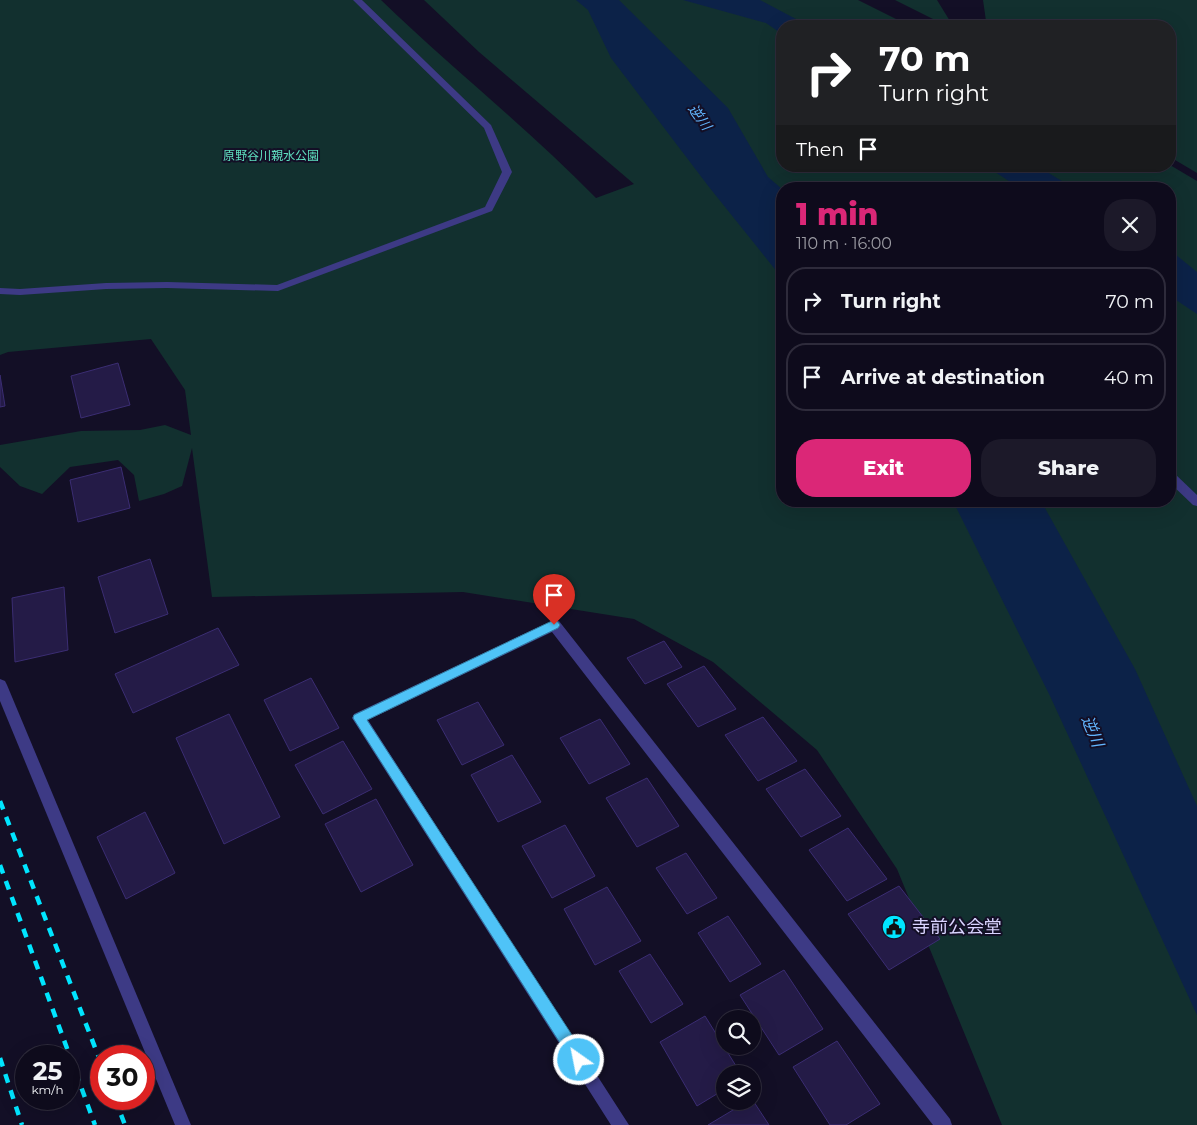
<!DOCTYPE html>
<html lang="en">
<head>
<meta charset="utf-8">
<style>
  :root { --surface:#0e0b1c; --page:#1c1929; --text:#f1f3f6; --muted:#9b9ba3; --line:#2e2b3b; --accent:#db2777 }
  body { margin:0; font-family:Montserrat,"Noto Sans JP",sans-serif; background:var(--page); color:var(--text); height:100vh; display:flex; flex-direction:column; font-size:19px; white-space:nowrap }
  * { box-sizing:border-box; margin:0 }
  p { font-size:16px; color:var(--muted) }
  .icon { flex:none; width:28px; height:28px; fill:none; stroke:currentColor; stroke-width:2; stroke-linecap:round; stroke-linejoin:round }
  .map { position:relative; flex:1; overflow:hidden }
  .details { position:absolute; left:776px; top:182px; width:400px; height:325px; display:flex; flex-direction:column; background:var(--surface); border-radius:20px; box-shadow:0 5px 20px #0002,0 0 0 1px var(--line) }
  .details>* { flex:none }
  .hud { position:absolute; left:776px; top:20px; width:400px; height:152px; border-radius:20px; box-shadow:0 5px 20px #0002,0 0 0 1px var(--line); background:#202124; color:#fff; overflow:hidden }
  .buttons { position:absolute; left:716px; top:1010px; display:grid; gap:10px }
  .buttons a { display:grid; place-items:center; width:45px; height:45px; border-radius:50%; background:var(--surface); box-shadow:0 5px 20px #0002,0 0 0 1px var(--line); font-size:25px }
  .speed { position:absolute; left:15px; top:1045px; display:flex; gap:10px; font-size:25px; font-weight:700; text-align:center }
  .speed>* { display:grid; place-content:center; width:65px; height:65px; border-radius:50%; background:var(--surface); box-shadow:0 5px 20px #0002,0 0 0 1px var(--line); line-height:1 }
  .speed small { font-size:12px; font-weight:400 }
  .speed .limit { border:8px solid #d22; background:#fff; color:#111 }
  .pin { position:absolute; display:grid; place-items:center; width:42px; height:42px; color:#fff; margin:-51px -21px; border-radius:50% 50% 50% 0; rotate:-45deg; box-shadow:0 0 5px #0007 }
  .pin .icon { rotate:45deg }
  .me { position:absolute; width:55px; margin:-28px; rotate:327deg; stroke-linejoin:round; filter:drop-shadow(0 0 4px #0008) }
  .turn { display:flex; align-items:center; gap:18px; height:105px; padding:0 20px; font-size:22px }
  .turn .icon { width:65px; height:65px; stroke-width:2.5 }
  .turn b { display:block; font-size:35px; line-height:42px }
  .then { display:flex; align-items:center; height:48px; padding:0 20px; background:#0003; gap:10px; font-size:19px }
  .round { display:grid; place-items:center; flex:none; width:52px; height:52px; border-radius:20px; background:var(--page) }
  .summary { display:flex; align-items:center; justify-content:space-between; height:85px; padding:0 20px }
  h1 { font-size:30px; font-weight:800; line-height:38px; color:var(--accent) }
  .primary-button { display:flex; gap:10px; margin-top:auto; padding:10px 20px }
  .primary-button a { flex:1; height:58px; border-radius:20px; background:var(--accent); color:#fff; font-size:20px; font-weight:800; line-height:58px; text-align:center }
  .primary-button a+a { background:var(--page); color:var(--text) }
  ul { padding:0; list-style:none }
  li { display:flex; align-items:center; gap:15px; height:68px; margin:0 10px 8px; padding:0 10px; border:2px solid var(--line); border-radius:20px }
  li div { flex:1 }
  li b { display:block; font-size:19px }
  li em { font-style:normal }
  .map>svg:first-child { display:block }
</style>
</head>
<body>
<div class="map">
<svg width="1197" height="1125" viewBox="0 0 1197 1125">
  <rect width="100%" height="100%" fill="#130f26"/>
  <g fill="#12302f" fill-rule="evenodd">
    <path d="M0,0H381C451,68 528,128 596,198L634,184L479,52L424,0H858L910,26H782V166L1170,165L1197,181V1125H1002L897,869L817,750L713,662L634,619L463,592L212,597L192,448L182,486L164,494L139,501L134,475L118,460L70,467L42,494L20,486L0,467V445L81,431L140,430L165,425L191,435L185,390L151,339L8,352L0,355ZM782,189H1170V501H782Z"/>
    <path d="M895,0H937L953,26H947Z"/>
    <path d="M983,0H1197V173L1170,157V26H989L986,21Z"/>
  </g>
  <g fill="#0c2248">
    <path d="M576,0H619L728,108L768,177L782,189V278L709,187L611,58L588,10Z"/>
    <path d="M683,0H760L809,26H782V34L766,23Z"/>
    <path d="M986,166H1037L1075,189H1021Z"/>
    <path d="M1170,250L1197,272V314L1170,296Z"/>
    <path d="M953,501H1041L1135,669L1197,806V1015L1050,696Z"/>
  </g>
  <g fill="#241b47" stroke="#3b2d73">
    <path d="M118,363L130,405L81,418L71,376Z"/>
    <path d="M0,375L5,406L0,407Z"/>
    <path d="M121,467L130,508L78,522L70,480Z"/>
    <path d="M150,559L168,614L115,633L98,577Z"/>
    <path d="M64,587L68,650L15,662L12,598Z"/>
    <path d="M218,628L239,665L133,713L115,674Z"/>
    <path d="M664,641L682,667L645,684L627,658Z"/>
    <path d="M704,666L736,709L698,727L667,684Z"/>
    <path d="M311,678L339,728L290,751L264,700Z"/>
    <path d="M478,702L504,745L462,765L437,720Z"/>
    <path d="M229,714L280,817L224,844L176,738Z"/>
    <path d="M763,717L797,761L758,781L725,735Z"/>
    <path d="M600,719L630,764L589,784L560,738Z"/>
    <path d="M343,741L372,789L323,814L295,765Z"/>
    <path d="M512,755L541,802L498,822L471,775Z"/>
    <path d="M805,769L841,816L801,837L766,789Z"/>
    <path d="M647,778L679,826L637,847L606,798Z"/>
    <path d="M376,799L413,865L361,892L325,824Z"/>
    <path d="M145,812L175,873L126,899L97,837Z"/>
    <path d="M565,825L595,876L552,898L522,846Z"/>
    <path d="M848,828L887,879L847,901L809,850Z"/>
    <path d="M686,853L717,898L687,914L656,868Z"/>
    <path d="M899,886L940,939L889,970L848,914Z"/>
    <path d="M607,887L641,941L595,965L564,909Z"/>
    <path d="M728,916L761,964L730,982L698,933Z"/>
    <path d="M650,954L683,1004L651,1023L619,971Z"/>
    <path d="M784,970L823,1029L779,1055L740,995Z"/>
    <path d="M705,1016L741,1074H725V1089L697,1106L660,1042Z"/>
    <path d="M837,1041L880,1104L846,1125H830L793,1067Z"/>
    <path d="M752,1099L769,1125H708L748,1101H752Z"/>
  </g>
  <g fill="none" stroke-linecap="round" stroke-linejoin="round">
    <path fill="#3d3a85" fill-rule="evenodd" d="M353,0H362L491,125L512,172L492,211L278,291L167,288L106,289L20,295L0,294V288L20,289L106,283L167,282L277,285L485,207L502,172L484,128Z"/>
    <g fill="#3d3a85" fill-rule="evenodd">
      <path d="M1170,472L1174,473L1197,495V506L1193,505L1170,483Z"/>
      <path d="M554,620L559,621L950,1119L952,1125H933L552,632L368,720L629,1125H611L352,718L354,714Z"/>
      <path d="M0,679L5,681L7,685L191,1125H175L0,701Z"/>
    </g>
    <g stroke="#00e5ff" stroke-width="4.5" stroke-dasharray="9 8" stroke-linecap="butt">
      <path d="M0,801L101,1063"/>
      <path d="M0,865L95,1125"/>
      <path d="M0,1058L22,1125"/>
      <path d="M115,1099L125,1125"/>
    </g>
  </g>
  <path fill="#4fc3f7" stroke="#337fa1" d="M554,620L558,622L560,625L558,628L367,720L585,1055L587,1060L585,1065L579,1067L574,1065L353,718L354,715Z"/>
  <defs>
    <g id="civic-disc" transform="scale(1.25)"><circle r="9.5" fill="#00e5ff" stroke="#130f26"/><path d="M-.6-6.5H3V-4.5H.6V-3L4-1V1h2V6H-6V1h2V-1L-.6-3ZM-1.2 2.5V6h2.4V2.5Z" fill="#111"/></g>
  </defs>
  <g fill-rule="evenodd">
    <use href="#civic-disc" x="894" y="927"/>
  </g>
  <g text-anchor="middle" stroke-width="4" stroke-linejoin="round" paint-order="stroke">
    <g font-size="12" fill="#5fe0c0" stroke="#130f26">
      <text x="271" y="160">原野谷川親水公園</text>
    </g>
    <g font-size="14" font-style="italic" fill="#62b6ff" stroke="#130f26">
      <text transform="translate(700 117) rotate(55)" y="5">逆川</text>
    </g>
    <g font-size="16" font-style="italic" fill="#62b6ff" stroke="#130f26">
      <text transform="translate(1093 731) rotate(68)" y="6">逆川</text>
    </g>
    <g font-size="18" fill="#d9d4ff" stroke="#130f26" text-anchor="start">
      <text x="912" y="933">寺前公会堂</text>
    </g>
  </g>
</svg>
<div class="buttons">
<a><svg class="icon" aria-label="search" viewBox="0 0 24 24"><circle cx="10" cy="10" r="6"/><path d="M15 15l6 6"/></svg></a>
<a><svg class="icon" aria-label="layers" viewBox="0 0 24 24"><path d="M12 4l9 5-9 5-9-5zM3 14l9 5 9-5"/></svg></a>
</div>
<div class="speed"><div>25<small>km/h</small></div><div class="limit">30</div></div>
<div class="pin" style="left:554px;top:625px;background:#d93025"><svg class="icon" aria-label="arrive" viewBox="0 0 24 24"><path d="M6 21V4h12l-3 4 3 4H6"/></svg></div>
<svg class="me" style="left:579px;top:1060px" viewBox="-20 -20 40 40"><circle r="17" fill="#4fc3f7" stroke="#fff" stroke-width="3"/><path d="M0-11L8 9 0 5-8 9z" fill="#fff"/></svg>
<div class="hud">
<div class="turn"><svg class="icon" aria-label="right" viewBox="0 0 24 24"><path d="M7 20v-9h11M14 6l5 5-5 5"/></svg><div><b>70 m</b>Turn right</div></div>
<div class="then">Then<svg class="icon" aria-label="arrive" viewBox="0 0 24 24"><path d="M6 21V4h12l-3 4 3 4H6"/></svg></div>
</div>
<section class="details">
<div class="summary"><div><h1>1 min</h1><p>110 m · 16:00</p></div><a class="round"><svg class="icon" aria-label="close" viewBox="0 0 24 24"><path d="M6 6l12 12M18 6L6 18"/></svg></a></div>
<ul>
<li><svg class="icon" aria-label="right" viewBox="0 0 24 24"><path d="M7 20v-9h11M14 6l5 5-5 5"/></svg><div><b>Turn right</b></div><em>70 m</em></li>
<li><svg class="icon" aria-label="arrive" viewBox="0 0 24 24"><path d="M6 21V4h12l-3 4 3 4H6"/></svg><div><b>Arrive at destination</b></div><em>40 m</em></li>
</ul>
<div class="primary-button"><a>Exit</a><a>Share</a></div>
</section>
</div>
</body>
</html>
